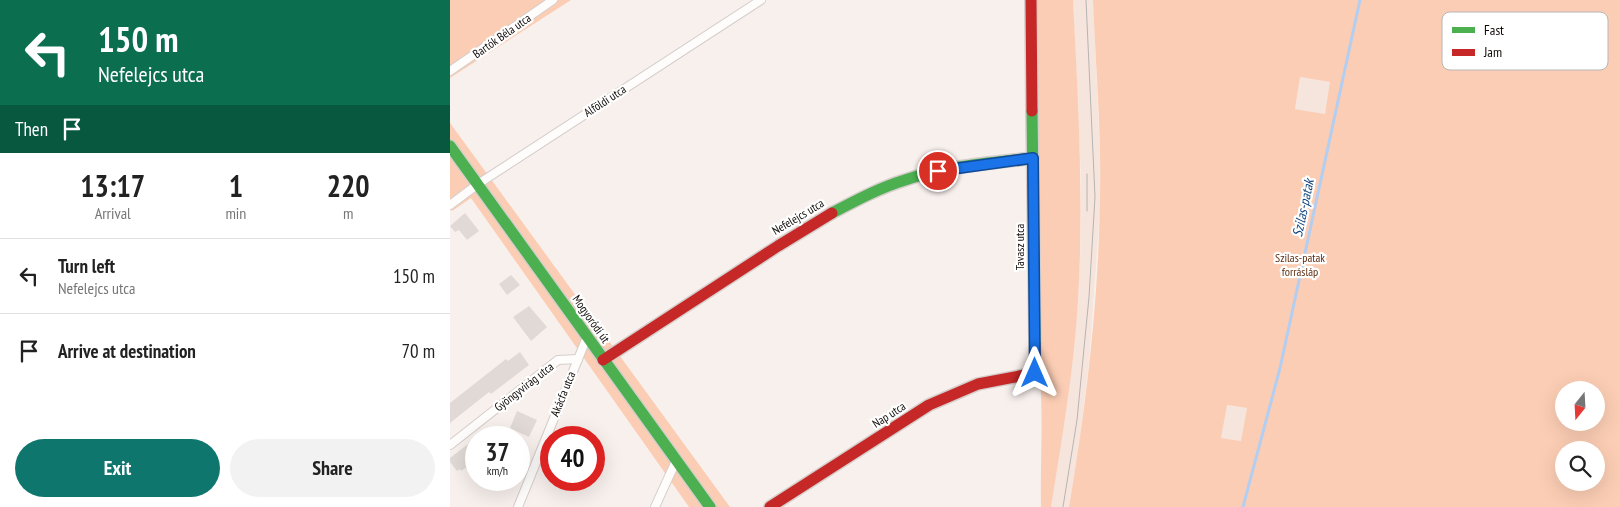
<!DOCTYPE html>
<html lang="en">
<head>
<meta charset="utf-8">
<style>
  :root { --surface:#fff; --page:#f2f2f2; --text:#222; --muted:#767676; --line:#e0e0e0; --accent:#0f766e }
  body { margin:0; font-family:"PT Sans Narrow",sans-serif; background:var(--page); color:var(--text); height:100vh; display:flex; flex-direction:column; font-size:19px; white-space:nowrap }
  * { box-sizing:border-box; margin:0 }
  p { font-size:16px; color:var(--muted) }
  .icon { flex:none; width:28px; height:28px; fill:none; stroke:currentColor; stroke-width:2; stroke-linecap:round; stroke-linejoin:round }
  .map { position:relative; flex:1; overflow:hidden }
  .drawer { display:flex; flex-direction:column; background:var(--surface); width:450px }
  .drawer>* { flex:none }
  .hud { background:#0b6e4f; color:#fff; overflow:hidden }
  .needle { width:32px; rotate:198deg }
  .controls { position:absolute; left:1105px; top:381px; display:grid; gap:10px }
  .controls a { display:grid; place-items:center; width:50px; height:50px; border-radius:50%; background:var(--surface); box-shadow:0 5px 20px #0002; font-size:25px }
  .speed { position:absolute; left:15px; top:426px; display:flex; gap:10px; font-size:25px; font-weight:700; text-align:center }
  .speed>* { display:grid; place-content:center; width:65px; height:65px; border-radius:50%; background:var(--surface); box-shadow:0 5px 20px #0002; line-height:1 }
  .speed small { font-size:12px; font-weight:400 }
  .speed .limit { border:8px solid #d22; background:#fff; color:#111 }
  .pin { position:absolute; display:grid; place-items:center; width:42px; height:42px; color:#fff; margin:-21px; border:2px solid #fff; border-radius:50%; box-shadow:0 1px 5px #0007 }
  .me { position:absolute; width:55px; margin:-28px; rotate:0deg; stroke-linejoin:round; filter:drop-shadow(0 0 4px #0008) }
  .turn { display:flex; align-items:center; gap:18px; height:105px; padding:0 15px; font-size:22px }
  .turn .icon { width:65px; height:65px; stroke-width:2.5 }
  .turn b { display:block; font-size:35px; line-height:42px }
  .then { display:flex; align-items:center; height:48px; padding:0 15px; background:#0003; gap:10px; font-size:19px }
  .eta { display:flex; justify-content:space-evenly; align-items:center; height:85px; text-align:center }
  .eta b { font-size:30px; font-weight:700; line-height:35px }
  .cta { display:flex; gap:10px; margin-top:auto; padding:10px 15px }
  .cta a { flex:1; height:58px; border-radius:30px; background:var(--accent); color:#fff; font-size:20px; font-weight:700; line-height:58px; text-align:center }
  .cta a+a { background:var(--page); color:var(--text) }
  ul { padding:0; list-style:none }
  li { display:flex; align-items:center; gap:15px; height:75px; padding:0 15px; border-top:1px solid var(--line) }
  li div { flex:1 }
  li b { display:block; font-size:19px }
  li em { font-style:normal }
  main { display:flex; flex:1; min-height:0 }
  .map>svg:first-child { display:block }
</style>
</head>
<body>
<main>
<section class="drawer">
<div class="hud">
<div class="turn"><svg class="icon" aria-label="left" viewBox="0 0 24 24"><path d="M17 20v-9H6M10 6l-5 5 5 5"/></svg><div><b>150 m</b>Nefelejcs utca</div></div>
<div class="then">Then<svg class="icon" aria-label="arrive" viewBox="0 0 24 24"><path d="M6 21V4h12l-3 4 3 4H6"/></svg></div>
</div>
<div class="eta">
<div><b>13:17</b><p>Arrival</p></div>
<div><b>1</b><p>min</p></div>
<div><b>220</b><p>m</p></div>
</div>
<ul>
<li><svg class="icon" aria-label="left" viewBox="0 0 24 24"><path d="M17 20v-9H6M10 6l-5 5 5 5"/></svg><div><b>Turn left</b><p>Nefelejcs utca</p></div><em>150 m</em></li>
<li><svg class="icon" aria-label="arrive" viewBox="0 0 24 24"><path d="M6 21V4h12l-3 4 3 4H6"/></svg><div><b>Arrive at destination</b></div><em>70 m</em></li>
</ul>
<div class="cta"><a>Exit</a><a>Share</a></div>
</section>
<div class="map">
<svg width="1170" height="507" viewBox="0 0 1170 507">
  <rect width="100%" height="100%" fill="#f8f0ed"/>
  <g fill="#f6e5dd">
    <path d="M623,0H643L650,152V211L639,363L628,454L619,507H601L616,412L628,302L631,233V181Z"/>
    <path d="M850,77L881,82L875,114L845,109Z"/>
    <path d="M776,405L797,408L792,441L771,438Z"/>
  </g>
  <g fill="#fbcdb4" fill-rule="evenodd">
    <path d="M0,0H121L0,78Z"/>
    <path d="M586,0H623C628,100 634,200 628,300C624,369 612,439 601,507H591C590,461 594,413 589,367Z"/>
    <path d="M643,0H1170V507H619C639,390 652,270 650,152C649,101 645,51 643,0ZM850,77L880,82L875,114L845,109ZM1114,390H1146V422H1114ZM777,405L797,408L791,441L771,438ZM1114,450H1146V482H1114Z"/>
    <path d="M0,123L280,507H239L21,198L2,211L0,209Z"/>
  </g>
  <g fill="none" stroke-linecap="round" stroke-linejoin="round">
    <path stroke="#b3cef1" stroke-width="3" d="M793,507L830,368L910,0"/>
  </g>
  <g fill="#e0d9d5">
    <path d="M15,213L29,231L17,240L9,230L5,232L0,226Z"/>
    <path d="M61,275L70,285L57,295L49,284Z"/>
    <path d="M79,306L97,327L81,341L63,317Z"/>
    <path d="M70,352L79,365L41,394L39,392L0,423V403L56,359L58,361Z"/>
    <path d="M67,411L87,420L79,437L60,428Z"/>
    <path d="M26,438V455L16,464L18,466L11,471L10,469L7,471L0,462V458Z"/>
  </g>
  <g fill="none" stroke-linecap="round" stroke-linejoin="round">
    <g stroke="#d5cecb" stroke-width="10">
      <g id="street">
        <path d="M0,71L103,0"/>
        <path d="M0,205L28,184L311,0"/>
        <path d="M0,445L108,360L128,359"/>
        <path d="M68,507L137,337"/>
        <path d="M205,507L226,461"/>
      </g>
    </g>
    <g stroke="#d5cecb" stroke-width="14">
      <g id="fast">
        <path d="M582,111L585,344"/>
        <path d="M0,146L260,507"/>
        <path d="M382,213C405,201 429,188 455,180C496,166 540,163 583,158"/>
      </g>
    </g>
    <g stroke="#d5cecb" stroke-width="14">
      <g id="jam">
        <path d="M581,0L582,111"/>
        <path d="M153,360L328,246L382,213"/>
        <path d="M320,507L479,405L528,384L585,373V344"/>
      </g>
    </g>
    <use href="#street" stroke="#fefdfc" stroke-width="8"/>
    <use href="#fast" stroke="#4caf50" stroke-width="11"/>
    <use href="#jam" stroke="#c62828" stroke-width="11"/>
    <g stroke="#b6b4b2" stroke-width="1">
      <path d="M637,174V211"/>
      <path d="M613,507L627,420L639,297L645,197L636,0"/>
    </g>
  </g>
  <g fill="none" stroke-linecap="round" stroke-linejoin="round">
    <g stroke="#114b97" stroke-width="12">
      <path id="route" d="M488,171L583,158L585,373"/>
    </g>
    <use href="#route" stroke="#1a73e8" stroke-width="9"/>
  </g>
  <g text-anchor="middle" stroke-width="4.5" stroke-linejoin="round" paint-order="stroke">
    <g font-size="12" fill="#100b08" stroke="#fff">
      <text transform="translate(52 36) rotate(-35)" y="4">Bartók Béla utca</text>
      <text transform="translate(155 101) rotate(-33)" y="4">Alföldi utca</text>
      <text transform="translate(348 217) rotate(-31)" y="4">Nefelejcs utca</text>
      <text transform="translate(570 247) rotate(-90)" y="4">Tavasz utca</text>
      <text transform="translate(141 319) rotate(55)" y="4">Mogyoródi út</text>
      <text transform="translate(74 387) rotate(-38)" y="4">Gyöngyvirág utca</text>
      <text transform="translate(113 394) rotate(-68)" y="4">Akácfa utca</text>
      <text transform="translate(439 415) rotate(-33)" y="4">Nap utca</text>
    </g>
    <g font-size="12" fill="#602f11" stroke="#fff">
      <text x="850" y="262">Szilas-patak<tspan x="850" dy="14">forrásláp</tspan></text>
    </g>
    <g font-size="14" font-style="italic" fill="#0f437d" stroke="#fff">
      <text transform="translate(853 208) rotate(-78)" y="5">Szilas-patak</text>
    </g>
  </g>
  <rect x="992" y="12" width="166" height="58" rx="8" fill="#fff" stroke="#b7b6b5" stroke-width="1"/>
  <rect x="1002" y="27" width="23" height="6" fill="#4caf50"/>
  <rect x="1002" y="49" width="23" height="7" fill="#c62828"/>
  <g font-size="14" fill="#100b08">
    <text x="1034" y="35">Fast</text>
    <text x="1034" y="57">Jam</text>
  </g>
</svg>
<div class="controls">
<a><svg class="needle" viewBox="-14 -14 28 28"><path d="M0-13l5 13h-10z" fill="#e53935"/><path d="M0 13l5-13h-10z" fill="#767676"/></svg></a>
<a><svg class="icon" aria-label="search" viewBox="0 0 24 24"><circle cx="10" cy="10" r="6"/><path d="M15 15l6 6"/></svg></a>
</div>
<div class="speed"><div>37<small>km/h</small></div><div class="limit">40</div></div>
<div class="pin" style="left:488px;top:171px;background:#d93025"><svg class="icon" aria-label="arrive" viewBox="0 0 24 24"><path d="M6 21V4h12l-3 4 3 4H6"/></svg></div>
<svg class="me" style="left:585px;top:373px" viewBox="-20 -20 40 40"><path d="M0-17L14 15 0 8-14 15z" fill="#1a73e8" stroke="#fff" stroke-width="4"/></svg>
</div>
</main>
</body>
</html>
